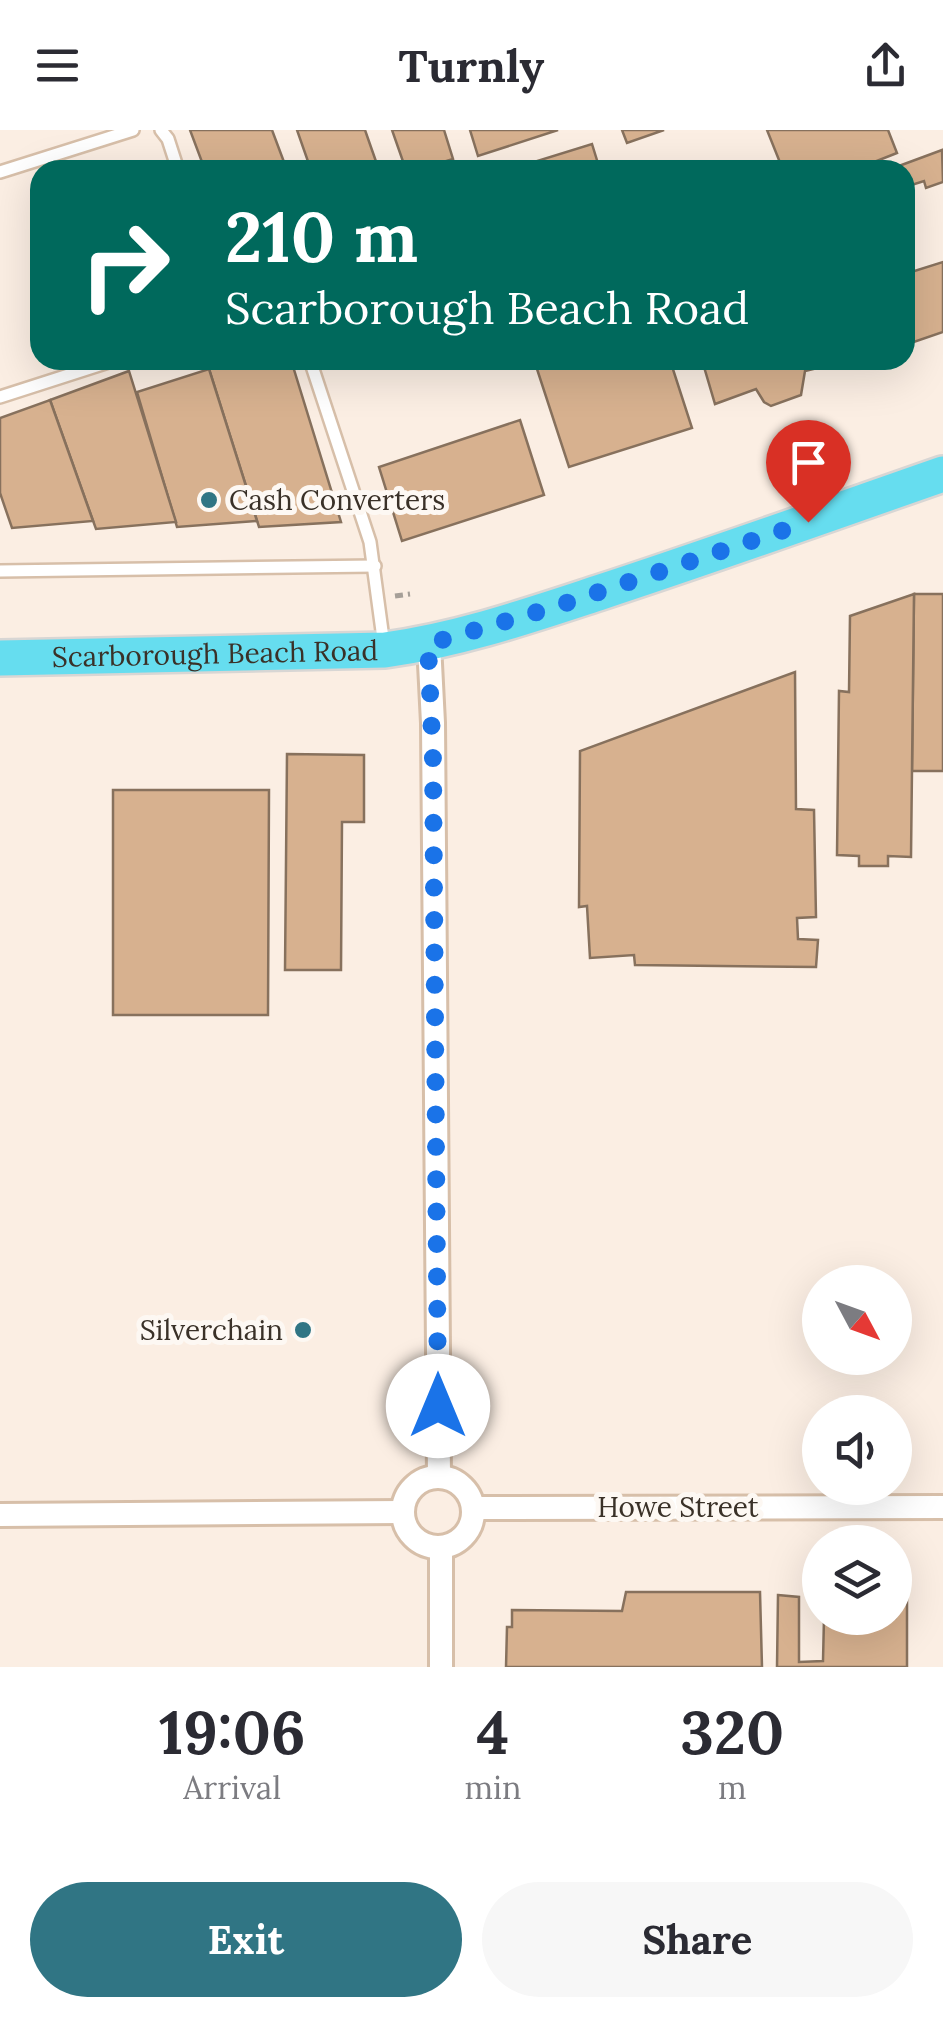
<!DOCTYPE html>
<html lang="en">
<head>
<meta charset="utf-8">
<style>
  :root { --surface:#fff; --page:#f7f7f7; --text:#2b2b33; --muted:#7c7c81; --accent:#307584 }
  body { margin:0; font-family:Lora,serif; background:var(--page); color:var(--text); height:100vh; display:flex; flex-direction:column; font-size:38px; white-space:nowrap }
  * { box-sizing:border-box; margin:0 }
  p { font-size:32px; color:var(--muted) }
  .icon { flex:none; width:55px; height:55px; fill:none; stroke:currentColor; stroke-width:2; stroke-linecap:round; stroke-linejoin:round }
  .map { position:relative; height:1537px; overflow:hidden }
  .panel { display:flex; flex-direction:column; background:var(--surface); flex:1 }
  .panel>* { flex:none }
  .guide { position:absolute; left:30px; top:30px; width:885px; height:210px; border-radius:30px; box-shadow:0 10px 40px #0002; background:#00695c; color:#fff; overflow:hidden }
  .needle { width:65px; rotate:131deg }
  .controls { position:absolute; left:802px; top:1135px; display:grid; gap:20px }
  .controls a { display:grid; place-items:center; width:110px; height:110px; border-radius:50%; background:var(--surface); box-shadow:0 10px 40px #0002; font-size:50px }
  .pin { position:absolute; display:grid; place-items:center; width:85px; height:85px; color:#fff; margin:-102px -42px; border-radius:50% 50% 50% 0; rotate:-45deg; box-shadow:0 0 10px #0007 }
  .pin .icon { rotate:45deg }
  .me { position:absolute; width:110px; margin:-55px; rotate:0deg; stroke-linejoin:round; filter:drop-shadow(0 0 8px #0008) }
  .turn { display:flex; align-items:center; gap:35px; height:210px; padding:0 30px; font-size:45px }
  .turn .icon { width:130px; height:130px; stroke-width:2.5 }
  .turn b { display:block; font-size:70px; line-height:85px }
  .eta { display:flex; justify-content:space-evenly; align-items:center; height:170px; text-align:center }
  .eta b { font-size:60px; font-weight:800; line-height:70px }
  .button { display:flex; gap:20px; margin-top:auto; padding:20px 30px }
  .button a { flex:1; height:115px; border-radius:60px; background:var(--accent); color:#fff; font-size:40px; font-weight:800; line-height:115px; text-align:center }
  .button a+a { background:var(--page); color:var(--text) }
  header { display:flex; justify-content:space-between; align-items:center; height:130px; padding:0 30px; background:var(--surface); font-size:45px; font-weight:800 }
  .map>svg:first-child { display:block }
</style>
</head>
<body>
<header><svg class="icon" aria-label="menu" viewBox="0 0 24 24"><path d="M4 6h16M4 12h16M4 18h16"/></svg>Turnly<svg class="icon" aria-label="share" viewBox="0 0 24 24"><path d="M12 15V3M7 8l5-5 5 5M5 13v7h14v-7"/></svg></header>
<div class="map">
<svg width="943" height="1537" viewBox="0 0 943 1537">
  <rect width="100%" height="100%" fill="#fdf8f3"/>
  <path fill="#fbeee3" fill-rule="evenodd" d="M0,0H943V1537H0ZM40,40H905V230H40ZM820,1152H895V1228H820ZM820,1282H895V1358H820ZM820,1412H895V1488H820Z"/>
  <g fill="#d7b18f" stroke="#87715d" stroke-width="2.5">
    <path d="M190,0H272L287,40H205Z"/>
    <path d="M297,0H365L379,40H311Z"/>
    <path d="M392,0H444L453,29L443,32L446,40H406Z"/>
    <path d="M470,0H558L478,26Z"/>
    <path d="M622,0H664L627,13Z"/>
    <path d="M767,0H888L897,23L854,40H783Z"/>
    <path d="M592,14L600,40H508Z"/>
    <path d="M942,20L943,52L926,58L924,51L905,57V40H888Z"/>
    <path d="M943,132V202L905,215V144Z"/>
    <path d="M238,230H291L341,392L259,397L209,239Z"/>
    <path d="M566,230H670L692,298L569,337L537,239Z"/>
    <path d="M702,230H810L813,239L805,241L801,265L771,276L764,272L756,259L715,274Z"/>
    <path d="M209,239L257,391L177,397L137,262Z"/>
    <path d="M129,241L176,392L96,399L50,270Z"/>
    <path d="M50,270L93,391L12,398L0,363V288Z"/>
    <path d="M520,290L544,365L402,411L379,337Z"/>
    <path d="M914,464H943V641H912Z"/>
    <path d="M914,464L911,727L888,726V736H859V726L837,725L839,561L849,562L850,486Z"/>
    <path d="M795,542L796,679L814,680L816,787L797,788L798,809L818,810L816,837L635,835L634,825L590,828L587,776L579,777L580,621Z"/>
    <path d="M287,624L364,625V692H342L341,840H285Z"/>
    <path d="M113,660H269L268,885H113Z"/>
    <path d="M626,1462H760L762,1537H506L507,1497H512V1480L622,1481Z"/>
    <path d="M778,1465L799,1467V1532L823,1531L824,1488H895V1467L907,1468V1537H777Z"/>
  </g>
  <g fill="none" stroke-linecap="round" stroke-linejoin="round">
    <g stroke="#d7bfa9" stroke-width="16">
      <g id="lane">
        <path d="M161,0L168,9L178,40"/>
        <path d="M0,42L133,0"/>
        <path d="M310,230L370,412L384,516"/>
        <path d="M0,267L115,230"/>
        <path d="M0,441L375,436"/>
      </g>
    </g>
    <g stroke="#d7bfa9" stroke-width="28">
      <g id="street">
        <path d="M429,514L433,593L439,1347"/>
        <circle cx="438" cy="1382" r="35"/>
        <path d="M474,1378L943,1377"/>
        <path d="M0,1385L403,1382"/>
        <path d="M441,1537V1418"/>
      </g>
    </g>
    <g stroke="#d8d6d4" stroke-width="40">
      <g id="primary">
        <path id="s1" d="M0,528L385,520C458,510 528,486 598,463C714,425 828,384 943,344"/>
      </g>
    </g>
    <path stroke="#a69f98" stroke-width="5" stroke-dasharray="8 5" stroke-linecap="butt" d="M395,466L410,464"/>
    <use href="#lane" stroke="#fff" stroke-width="11"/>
    <use href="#street" stroke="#fff" stroke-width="22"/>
    <use href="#primary" stroke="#66ddef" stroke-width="35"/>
  </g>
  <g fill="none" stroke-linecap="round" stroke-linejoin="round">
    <path stroke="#1a73e8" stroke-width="18" stroke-dasharray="0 32.4" d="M438,1276L433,630L428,514L551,478L808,392"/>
  </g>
  <g fill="#307584" stroke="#fdf8f3" stroke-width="4">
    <circle cx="209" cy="370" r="10"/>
    <circle cx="303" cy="1200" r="10"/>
  </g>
  <g text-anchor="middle" stroke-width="10" stroke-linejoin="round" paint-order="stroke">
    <g font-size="28" fill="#3a3128" stroke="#fdf8f3" text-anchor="start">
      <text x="229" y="380">Cash Converters</text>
      <text x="283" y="1210" text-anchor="end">Silverchain</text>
    </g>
    <g font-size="28" fill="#3a3128" stroke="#fdf8f3">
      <text dy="10" stroke="none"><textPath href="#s1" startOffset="215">Scarborough Beach Road</textPath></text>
      <text x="678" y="1387">Howe Street</text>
    </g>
  </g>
</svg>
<div class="controls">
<a><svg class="needle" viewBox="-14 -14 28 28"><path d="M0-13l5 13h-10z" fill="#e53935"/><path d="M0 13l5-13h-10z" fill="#7c7c81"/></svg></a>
<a><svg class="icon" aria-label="sound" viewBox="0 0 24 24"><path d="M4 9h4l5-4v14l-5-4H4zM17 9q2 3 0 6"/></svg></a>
<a><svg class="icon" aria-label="layers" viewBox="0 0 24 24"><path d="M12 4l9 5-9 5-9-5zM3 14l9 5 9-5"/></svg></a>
</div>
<div class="pin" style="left:808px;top:392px;background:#d93025"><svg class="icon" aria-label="arrive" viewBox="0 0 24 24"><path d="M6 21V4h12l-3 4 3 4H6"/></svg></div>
<svg class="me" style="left:438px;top:1276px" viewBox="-20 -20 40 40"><circle r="19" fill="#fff"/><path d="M0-13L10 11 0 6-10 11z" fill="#1a73e8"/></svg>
<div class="guide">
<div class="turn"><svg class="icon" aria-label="right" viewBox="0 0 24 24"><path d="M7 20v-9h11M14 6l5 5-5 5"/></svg><div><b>210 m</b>Scarborough Beach Road</div></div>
</div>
</div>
<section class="panel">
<div class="eta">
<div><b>19:06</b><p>Arrival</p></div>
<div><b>4</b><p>min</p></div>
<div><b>320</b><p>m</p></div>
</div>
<div class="button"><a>Exit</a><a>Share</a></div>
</section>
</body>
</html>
